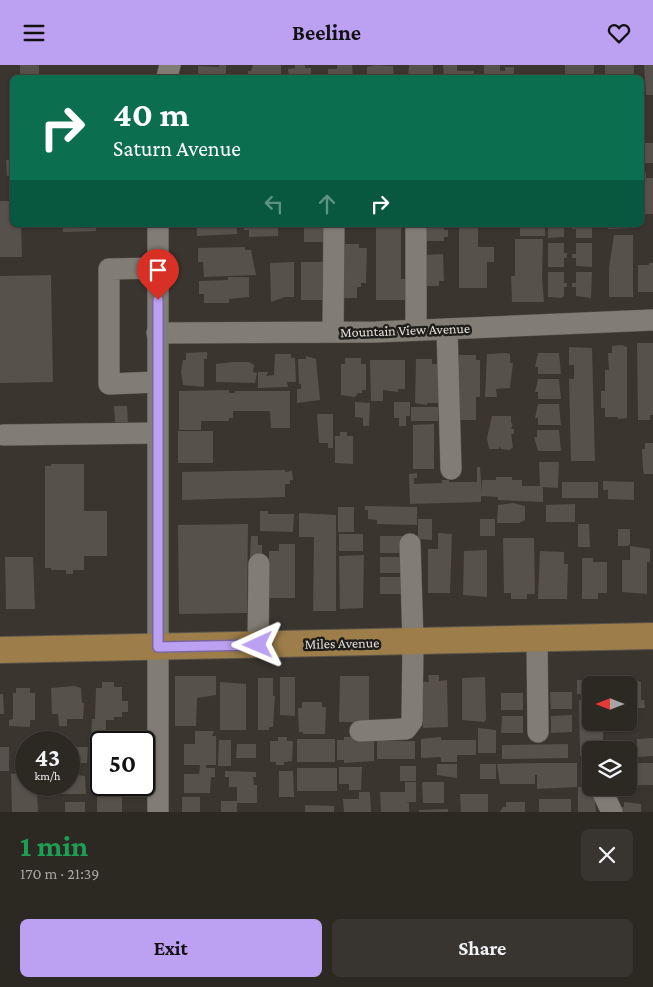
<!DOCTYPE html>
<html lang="en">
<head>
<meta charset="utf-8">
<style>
  :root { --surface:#2c2822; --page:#38342f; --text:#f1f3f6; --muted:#a6a6a5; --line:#484440; --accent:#bca0f2 }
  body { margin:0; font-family:"Crimson Pro",serif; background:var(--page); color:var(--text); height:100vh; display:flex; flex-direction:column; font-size:19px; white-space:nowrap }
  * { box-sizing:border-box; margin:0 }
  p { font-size:16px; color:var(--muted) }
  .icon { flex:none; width:28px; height:28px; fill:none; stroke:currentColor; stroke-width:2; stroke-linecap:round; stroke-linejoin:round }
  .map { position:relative; height:747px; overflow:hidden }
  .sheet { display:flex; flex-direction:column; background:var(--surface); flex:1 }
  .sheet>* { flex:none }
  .guide { position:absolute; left:10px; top:10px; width:634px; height:152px; border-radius:8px; box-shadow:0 1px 4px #0004,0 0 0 1px var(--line); background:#0b6e4f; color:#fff; overflow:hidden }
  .needle { width:32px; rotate:270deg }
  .fabs { position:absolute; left:582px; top:611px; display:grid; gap:10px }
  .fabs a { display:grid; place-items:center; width:55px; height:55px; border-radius:8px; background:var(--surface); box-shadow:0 1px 4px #0004,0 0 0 1px var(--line); font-size:25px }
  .speed { position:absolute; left:15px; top:666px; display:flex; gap:10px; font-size:25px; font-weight:700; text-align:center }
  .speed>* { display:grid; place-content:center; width:65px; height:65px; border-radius:50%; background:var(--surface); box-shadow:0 1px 4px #0004,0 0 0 1px var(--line); line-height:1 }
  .speed small { font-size:12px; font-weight:400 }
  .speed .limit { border:2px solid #111; border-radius:8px; background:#fff; color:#111 }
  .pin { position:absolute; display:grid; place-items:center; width:42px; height:42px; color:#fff; margin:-51px -21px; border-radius:50% 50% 50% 0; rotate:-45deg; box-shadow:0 0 5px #0007 }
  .pin .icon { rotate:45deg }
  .me { position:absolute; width:55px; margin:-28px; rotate:269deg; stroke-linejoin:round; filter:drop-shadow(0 0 4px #0008) }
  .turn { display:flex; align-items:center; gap:18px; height:105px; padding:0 20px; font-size:22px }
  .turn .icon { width:65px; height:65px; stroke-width:2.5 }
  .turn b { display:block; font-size:35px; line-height:42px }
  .lanes { display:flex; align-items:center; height:48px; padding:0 20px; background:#0003; justify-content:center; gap:25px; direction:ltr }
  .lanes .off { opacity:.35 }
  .round { display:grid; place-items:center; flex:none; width:52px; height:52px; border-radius:8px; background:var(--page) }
  .headline { display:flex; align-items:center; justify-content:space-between; height:85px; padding:0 20px }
  h1 { font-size:30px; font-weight:700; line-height:38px; color:#1e9e55 }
  .action { display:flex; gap:10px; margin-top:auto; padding:10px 20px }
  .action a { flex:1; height:58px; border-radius:8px; background:var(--accent); color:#111; font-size:20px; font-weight:700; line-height:58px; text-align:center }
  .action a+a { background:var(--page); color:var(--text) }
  header { display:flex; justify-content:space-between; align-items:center; height:65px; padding:0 20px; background:var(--accent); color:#111; font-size:22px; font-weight:700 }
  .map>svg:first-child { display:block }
</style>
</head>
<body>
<header><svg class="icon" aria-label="menu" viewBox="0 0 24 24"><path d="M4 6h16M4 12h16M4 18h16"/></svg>Beeline<svg class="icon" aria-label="heart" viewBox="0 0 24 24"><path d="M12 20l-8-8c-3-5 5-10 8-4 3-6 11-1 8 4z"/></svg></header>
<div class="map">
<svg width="653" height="747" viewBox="0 0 653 747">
  <rect width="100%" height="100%" fill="#3a352e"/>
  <g fill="#56514a">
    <rect x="20" y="0" width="19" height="12"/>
    <path d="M219,0H226V12H198V1L219,2Z"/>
    <path d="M253,0H281V12H248V6H251Z"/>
    <path d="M295,0H305V3H311V12H289L288,4L295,3Z"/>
    <path d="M337,0H352L353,12H328V4H337Z"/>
    <path d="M375,0L393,1L394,12H367V2Z"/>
    <path d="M409,0H433V12H408Z"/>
    <path d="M443,0H457V6H474V12H444Z"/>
    <path d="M484,0H500V6H505V2H514V12H484Z"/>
    <rect x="565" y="0" width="29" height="12"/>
    <rect x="605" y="0" width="29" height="12"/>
    <path d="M644,0H653V30H646Z"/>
    <rect x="641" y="78" width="12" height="20"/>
    <path d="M12,94V110L7,111L6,95Z"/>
    <path d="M641,107H646V113H653V149H641Z"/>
    <path d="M0,136H12V160H21L22,192H0Z"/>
    <path d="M63,160H96V166L63,167Z"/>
    <path d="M197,160H237V169L197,171Z"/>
    <path d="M244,160H278V171L249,172V165H244Z"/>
    <rect x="304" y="160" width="25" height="17"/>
    <path d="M376,160H401V214H410V235H376Z"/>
    <path d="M421,160H444V165H448V172H444V176H421Z"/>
    <path d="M459,160H478V182H494V197H487V223H459Z"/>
    <rect x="520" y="160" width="25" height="11"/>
    <path d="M548,160H567V163H564V172L548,173Z"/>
    <path d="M572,160H592V173H576V164H572Z"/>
    <path d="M608,160H632V163L611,164H608Z"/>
    <path d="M614,170H633V232H609V203Z"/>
    <path d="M515,174H543L542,213L544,237H512L511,211H515Z"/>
    <path d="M548,178H564V188H567V193H564V202H548Z"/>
    <path d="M576,178H592V202L576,201V193H572V189H576Z"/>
    <path d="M344,179H359V183H367L366,218H361V222H357V233H342Z"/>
    <path d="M245,182V185H251L256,210L204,212L203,197H198V183Z"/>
    <path d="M443,189L444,216H439V221H426L421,190Z"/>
    <path d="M294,197V232H285L271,237L270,198Z"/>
    <rect x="301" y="197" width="25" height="38"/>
    <path d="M649,198H653V227H638V200H649Z"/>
    <path d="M548,207H564V218H567V222H564V231L562,233L548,232Z"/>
    <path d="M576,207H592L591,233L576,231V222H572V218H576Z"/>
    <path d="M51,210L53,317L0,318V211Z"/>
    <path d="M228,212H249V232L229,234V238H204V229H199V216L228,215Z"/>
    <path d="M637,278H653V350H650V355H638Z"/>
    <path d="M621,280L627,282V353L618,354V352H605V343H601V326H605V305H609L608,288H612V281Z"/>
    <path d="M569,282L592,283L595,396H571L569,314H574V300H569Z"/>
    <path d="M207,287V294H204V322L183,320L181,307L183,295H186V288Z"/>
    <path d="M506,288L510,289V298H513L510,323L496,324L497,332H485L487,289Z"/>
    <path d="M538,288H559L561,309H538V302H535Z"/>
    <path d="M275,289H291V293H295L296,317H287L288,322L258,323V307H268L266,311L274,310Z"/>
    <path d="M459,290H476V295H480V332H476V355H460V332H454L453,302L459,301Z"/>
    <path d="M306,291L316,294L320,335L297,338V324H301V319H299L298,294H306Z"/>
    <path d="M345,293H361V299H366V325H362V328H358L355,332L341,330V299H345Z"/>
    <path d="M416,294H432V299H442V338H427V340L415,338Z"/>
    <path d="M370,295H405V324H398V327L383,325V336H371Z"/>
    <path d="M233,297H249L254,300L253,307L257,308L255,318L216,317V299Z"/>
    <path d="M538,314H559L561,334H538V327H535Z"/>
    <path d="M229,325V328H235V326H290V363H271L270,346H233V353H229V356H201V365H179V326Z"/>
    <path d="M355,337L370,338L369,361H363V353L355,352Z"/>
    <path d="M394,337H410V351H406V361H399V353H394Z"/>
    <path d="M538,339H559L561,360H538V353H535Z"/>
    <path d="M114,341H127L128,357H115Z"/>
    <rect x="411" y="342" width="27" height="14"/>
    <path d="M317,349H333V383H328V378H319Z"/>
    <path d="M492,351H511V358L513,359L511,364H514V369H511L513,382L510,385L501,384L499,381V384H489L487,373Z"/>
    <path d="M434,359V404H413V360Z"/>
    <path d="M537,365H559L561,386H538L534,372H537Z"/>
    <rect x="178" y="366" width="35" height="32"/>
    <path d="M340,367H347V371H353V399L335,398V371H340Z"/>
    <path d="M645,378H653V409H644L643,405L642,384H645Z"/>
    <path d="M539,397H559L558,423L543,422V437L498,435V432L481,431V437L410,439L409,409L417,408V413H414V419L442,418V415H449V417H477V402H480L482,429V415H496V412H512V415H522V421H540Z"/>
    <path d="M51,399H84V446H107V491H84V505H73V509H66V505H51V503H45V401H51Z"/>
    <path d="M285,405V407L292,406L293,415H290V419H285V432L182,435V407Z"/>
    <path d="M603,416L634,417V435L608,434V425H603Z"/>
    <rect x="562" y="417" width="36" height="16"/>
    <path d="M513,438L525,441V455L519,458H497L498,440Z"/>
    <path d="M575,439V457H546V440Z"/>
    <path d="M365,441L417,442V460L377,459V455L368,454V445H365Z"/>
    <rect x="338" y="442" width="16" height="25"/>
    <path d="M260,446H268V449H294L293,467L260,466Z"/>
    <path d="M299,448L336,450V546H313L314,472H299Z"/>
    <path d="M418,454H432V475L418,474Z"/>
    <rect x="480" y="454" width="15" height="17"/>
    <path d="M248,459L247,548L179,549L178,460Z"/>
    <path d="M578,459H589L590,482H578Z"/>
    <path d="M618,464H630V479L628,481H618Z"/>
    <path d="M438,468L452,469L450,528H428V484H438Z"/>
    <rect x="339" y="469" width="24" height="17"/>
    <path d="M251,471H258V480H262V493H250Z"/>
    <rect x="380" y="471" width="24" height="17"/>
    <path d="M503,473H534L535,529H527V534H511V528H504Z"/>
    <path d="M279,479H295V533H269V486H279Z"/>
    <path d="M630,481L650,484V497H647V529L622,527V495H630Z"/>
    <path d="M487,485V532L463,530L464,486Z"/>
    <path d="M540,486L564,487V499H568L567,534H538Z"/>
    <path d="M364,490L363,543L340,544L339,491Z"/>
    <path d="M5,492H33L35,544H6Z"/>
    <rect x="380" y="492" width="24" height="16"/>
    <path d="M582,493H593V497H607V528H598V534H582Z"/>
    <rect x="380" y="512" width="25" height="17"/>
    <path d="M428,610H439V616L447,615L448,662L423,663L422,617H429Z"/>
    <path d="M175,611H216V630L197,633L196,661H175Z"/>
    <path d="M340,611H369V657H339Z"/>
    <path d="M280,612H295V651L280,650Z"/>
    <path d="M485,612L486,654L484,657L462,655V613Z"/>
    <path d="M258,613H273V631H275L273,662H269V665H258Z"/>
    <path d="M577,615H585V618H607V620H591V658H603V685H591V691H580L579,635H581V629H577Z"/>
    <path d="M635,615L641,617V635H644L645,643H629V620H620V617Z"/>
    <path d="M102,617H114V622H122V636H128V647H122V652H114V655H106V672H91L92,654H95L96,623H102Z"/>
    <path d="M220,617L246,619V665H220Z"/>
    <path d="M74,621L81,623L82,638H84L83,654H67V661H59L58,649H52L51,623Z"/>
    <path d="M16,623H30V628H35V655H30V662L9,661V655L13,654V628H16Z"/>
    <path d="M550,627H572V644H551Z"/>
    <rect x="501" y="628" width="22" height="17"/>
    <path d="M0,629H3L4,649H0Z"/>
    <path d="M302,637H322V642H326L325,669H303V667H299L298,643H302Z"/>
    <path d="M572,650V667L551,668V651Z"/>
    <path d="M502,651H523V668H501Z"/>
    <path d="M478,663L496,665V688H478Z"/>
    <path d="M195,666H214L212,671H216V700H206V703H215V712H211L210,728H184V709H199L200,700H184V679H195Z"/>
    <path d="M278,672H287V676H293L292,696L284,697V700H276V697H270V676H278Z"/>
    <path d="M344,672H367L374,675V696L344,698V695H337V675H344Z"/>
    <path d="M441,672V675H476V690H457V697H441V692L421,693V674Z"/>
    <path d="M653,673V691L637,692V674Z"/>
    <rect x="297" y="674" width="38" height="23"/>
    <path d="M219,675H231V701H218Z"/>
    <rect x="377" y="676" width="38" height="18"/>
    <path d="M92,677H101V702L92,701Z"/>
    <path d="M237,679H256V693H236Z"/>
    <path d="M568,679V693L502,694V680Z"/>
    <rect x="0" y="682" width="9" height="24"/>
    <path d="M73,682H88L87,698H74Z"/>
    <path d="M537,698H577V722L537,724V710H535V719H500L497,699Z"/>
    <rect x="629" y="698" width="24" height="22"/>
    <path d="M437,699H457V713L437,710Z"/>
    <rect x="480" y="699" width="16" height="15"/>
    <rect x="400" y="701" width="16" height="15"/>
    <path d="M339,702H362L361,725H349V719H339Z"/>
    <rect x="297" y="703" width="40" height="23"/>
    <path d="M225,706L256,707V712H253L254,720H257V738H237V747H221V736H237V722H229V712H225Z"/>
    <path d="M279,706H293L294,732H279Z"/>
    <path d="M97,707H101V720H125V729H122V747H97Z"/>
    <path d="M26,708V720H46V726H37L38,747H12L11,709Z"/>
    <path d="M69,709L85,711L86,729H49V720H69Z"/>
    <path d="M405,717H416V737H406L409,738V747H381L380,727H405Z"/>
    <path d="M422,717H444V738H423Z"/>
    <path d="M578,722H594L596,747H578Z"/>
    <path d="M359,727H370L371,747H344L343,734H359Z"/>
    <path d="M460,729H488V747H461Z"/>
    <rect x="182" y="732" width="18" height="15"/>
    <rect x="539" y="734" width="32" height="13"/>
    <rect x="65" y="737" width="20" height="10"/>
    <path d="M506,737H525V747H500L503,742H506Z"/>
    <path d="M624,737L641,739V747H619V742H624Z"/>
    <path d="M305,740L334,741V747H305Z"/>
    <path d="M448,744V747H419V745Z"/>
  </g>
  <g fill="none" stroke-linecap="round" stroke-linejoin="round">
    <g stroke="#57534d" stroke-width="22">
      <g id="minor">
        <path d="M167,12L170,0"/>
        <path d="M447,264L451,404"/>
        <path d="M416,265V160"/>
        <path d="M333,267L334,160"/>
        <path d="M157,268L376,267L653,255"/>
        <path d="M157,317L109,319V204L158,203"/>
        <path d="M3,370L157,368"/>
        <path d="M537,574L538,667"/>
        <path d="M258,580L259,499"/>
        <path d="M360,666L406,664L412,656L413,577L410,479"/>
        <path d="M603,728L612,747"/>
        <path d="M158,747V160"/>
      </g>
    </g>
    <g stroke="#57534d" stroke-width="28">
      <path id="major" d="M0,585L653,571"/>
    </g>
    <use href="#minor" stroke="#817c74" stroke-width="21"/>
    <use href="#major" stroke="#9d7d49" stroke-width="26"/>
  </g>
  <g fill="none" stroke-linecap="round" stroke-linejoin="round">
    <g stroke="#7a689d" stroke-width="12">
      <path id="route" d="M158,235V582L258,580"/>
    </g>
    <use href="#route" stroke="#bca0f2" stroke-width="9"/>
  </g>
  <g text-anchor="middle" stroke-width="5" stroke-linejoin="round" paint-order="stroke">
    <g font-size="14" fill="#e3e0dc" stroke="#1f1d1a">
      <text transform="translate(405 265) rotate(-2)" y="5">Mountain View Avenue</text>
      <text transform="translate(342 578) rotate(-1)" y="5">Miles Avenue</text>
    </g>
  </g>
</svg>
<div class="fabs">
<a><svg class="needle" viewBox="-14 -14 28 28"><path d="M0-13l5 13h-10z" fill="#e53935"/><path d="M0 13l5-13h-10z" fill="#a6a6a5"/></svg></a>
<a><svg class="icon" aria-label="layers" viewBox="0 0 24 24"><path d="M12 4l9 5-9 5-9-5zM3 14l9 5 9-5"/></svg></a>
</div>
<div class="speed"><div>43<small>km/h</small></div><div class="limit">50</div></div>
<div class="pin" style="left:158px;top:235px;background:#d93025"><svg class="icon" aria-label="arrive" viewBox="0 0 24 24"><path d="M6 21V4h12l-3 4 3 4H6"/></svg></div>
<svg class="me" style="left:258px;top:580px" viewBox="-20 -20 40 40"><path d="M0-17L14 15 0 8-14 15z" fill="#bca0f2" stroke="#fff" stroke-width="4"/></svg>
<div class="guide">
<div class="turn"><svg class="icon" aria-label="right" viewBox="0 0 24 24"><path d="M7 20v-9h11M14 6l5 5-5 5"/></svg><div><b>40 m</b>Saturn Avenue</div></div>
<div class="lanes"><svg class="icon off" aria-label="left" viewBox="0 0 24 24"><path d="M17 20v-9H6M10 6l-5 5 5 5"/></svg><svg class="icon off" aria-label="ahead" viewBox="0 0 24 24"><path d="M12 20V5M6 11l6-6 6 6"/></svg><svg class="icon" aria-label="right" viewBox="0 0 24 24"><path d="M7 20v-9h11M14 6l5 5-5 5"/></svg></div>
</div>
</div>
<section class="sheet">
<div class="headline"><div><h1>1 min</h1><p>170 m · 21:39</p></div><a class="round"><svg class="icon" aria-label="close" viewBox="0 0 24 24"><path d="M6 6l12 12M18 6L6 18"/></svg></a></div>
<div class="action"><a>Exit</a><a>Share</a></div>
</section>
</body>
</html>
